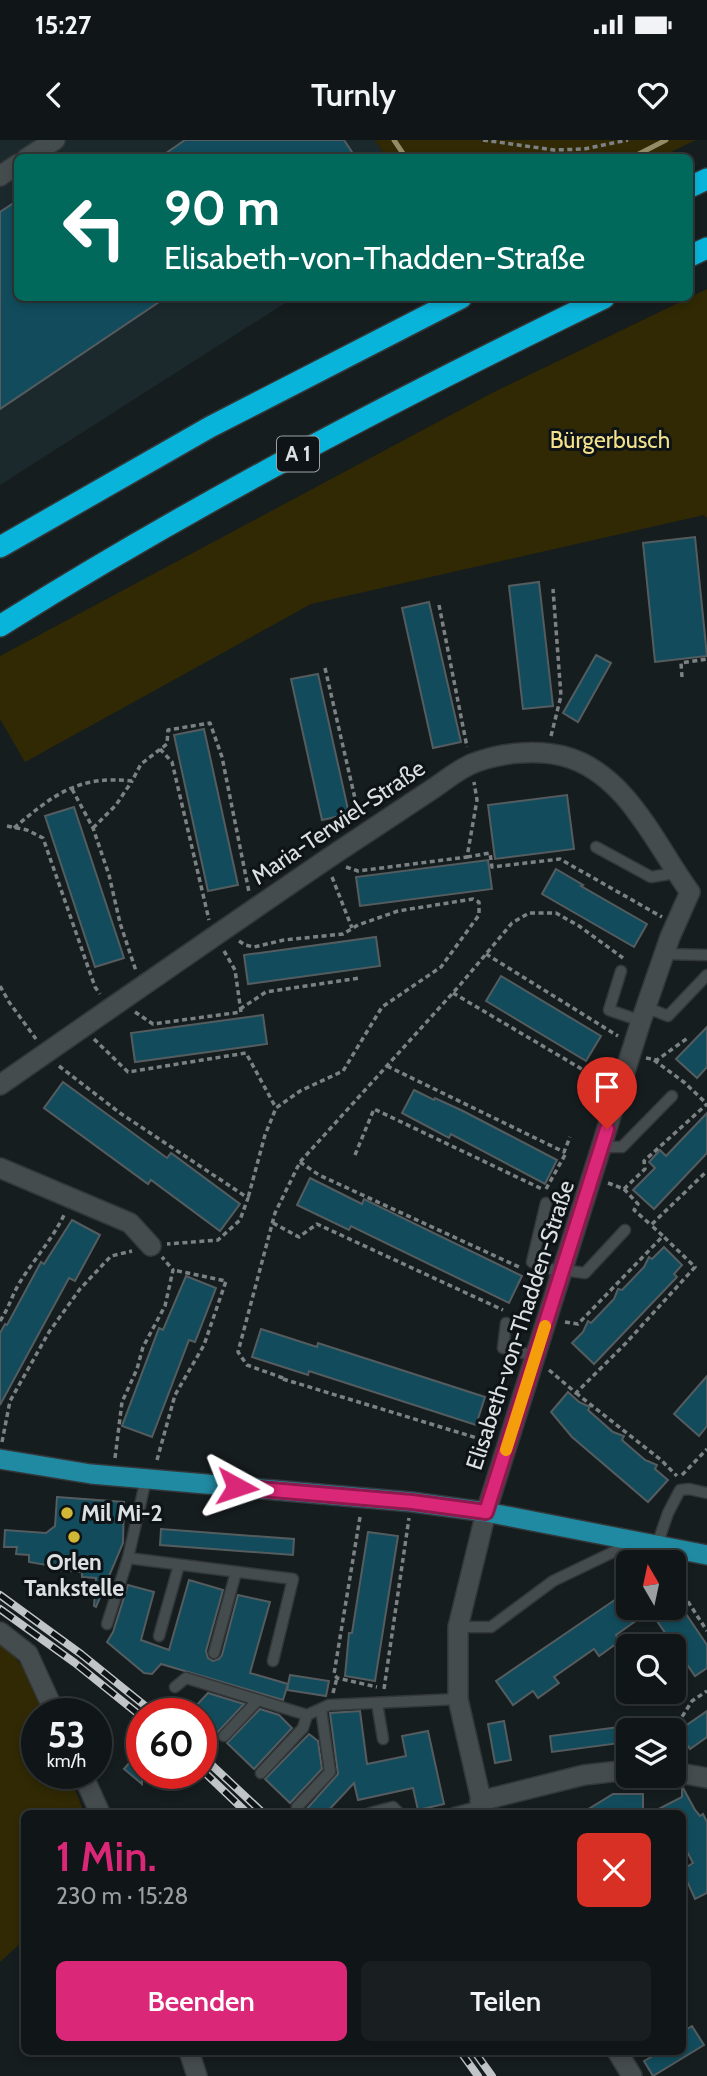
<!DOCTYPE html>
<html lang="de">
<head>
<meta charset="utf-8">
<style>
  :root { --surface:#101617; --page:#191f20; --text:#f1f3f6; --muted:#9c9fa1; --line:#303536; --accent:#db2777 }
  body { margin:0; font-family:Cabin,sans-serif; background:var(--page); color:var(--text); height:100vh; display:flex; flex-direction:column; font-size:26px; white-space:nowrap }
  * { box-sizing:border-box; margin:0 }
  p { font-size:23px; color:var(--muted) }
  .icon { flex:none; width:38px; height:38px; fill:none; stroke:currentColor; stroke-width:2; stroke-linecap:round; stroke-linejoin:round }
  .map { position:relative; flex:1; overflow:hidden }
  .details { position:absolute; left:21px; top:1670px; width:665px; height:245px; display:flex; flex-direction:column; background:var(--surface); border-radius:10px; box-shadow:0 4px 10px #0003,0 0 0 2px var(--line) }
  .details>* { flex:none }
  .banner { position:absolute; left:14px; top:14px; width:679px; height:147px; border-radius:10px; box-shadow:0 4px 10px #0003,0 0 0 2px var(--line); background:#00695c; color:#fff; overflow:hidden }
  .needle { width:46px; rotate:351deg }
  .fabs { position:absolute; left:616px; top:1410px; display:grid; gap:14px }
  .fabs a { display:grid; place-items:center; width:70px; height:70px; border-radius:10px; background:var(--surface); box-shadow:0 4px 10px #0003,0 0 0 2px var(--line); font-size:35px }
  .speed { position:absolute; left:21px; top:1558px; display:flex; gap:14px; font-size:35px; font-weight:700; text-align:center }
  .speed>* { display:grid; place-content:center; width:91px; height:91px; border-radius:50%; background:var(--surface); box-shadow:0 4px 10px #0003,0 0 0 2px var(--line); line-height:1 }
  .speed small { font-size:18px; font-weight:400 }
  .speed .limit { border:10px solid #d22; background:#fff; color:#111 }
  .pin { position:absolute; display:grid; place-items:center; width:60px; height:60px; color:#fff; margin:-72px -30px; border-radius:50% 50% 50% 0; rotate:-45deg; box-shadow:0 0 7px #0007 }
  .pin .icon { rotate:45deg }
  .me { position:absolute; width:77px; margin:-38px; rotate:95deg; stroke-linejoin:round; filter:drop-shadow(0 0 5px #0008) }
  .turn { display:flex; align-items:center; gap:24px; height:147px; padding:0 35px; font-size:32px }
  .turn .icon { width:91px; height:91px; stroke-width:2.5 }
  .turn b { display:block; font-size:49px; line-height:60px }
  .round { display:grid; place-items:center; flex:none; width:74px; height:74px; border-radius:10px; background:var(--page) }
  .summary { display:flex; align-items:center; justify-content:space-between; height:119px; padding:0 35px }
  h1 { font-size:42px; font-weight:600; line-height:52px; color:var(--accent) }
  .action { display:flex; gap:14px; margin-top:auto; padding:14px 35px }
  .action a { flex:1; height:80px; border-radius:10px; background:var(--accent); color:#fff; font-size:28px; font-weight:600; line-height:80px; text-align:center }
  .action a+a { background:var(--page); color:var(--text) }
  .status { display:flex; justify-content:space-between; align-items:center; height:49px; padding:0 35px; background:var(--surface); direction:ltr }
  .status svg { height:19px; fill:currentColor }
  header { display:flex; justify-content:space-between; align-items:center; height:91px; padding:0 35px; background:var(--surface); font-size:32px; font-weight:600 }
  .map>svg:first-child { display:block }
</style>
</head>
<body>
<div class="status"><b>15:27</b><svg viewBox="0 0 49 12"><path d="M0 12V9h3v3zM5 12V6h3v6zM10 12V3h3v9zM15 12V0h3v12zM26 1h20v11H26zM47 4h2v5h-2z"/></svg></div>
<header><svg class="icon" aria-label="back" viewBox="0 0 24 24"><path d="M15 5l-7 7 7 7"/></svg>Turnly<svg class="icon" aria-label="heart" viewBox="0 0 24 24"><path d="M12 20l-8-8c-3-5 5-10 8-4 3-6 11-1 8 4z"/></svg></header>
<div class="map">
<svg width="707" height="1936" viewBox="0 0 707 1936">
  <rect width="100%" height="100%" fill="#161d1f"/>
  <path fill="#1b292d" d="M0,0H375L386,17L18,18V158H293L0,345Z"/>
  <g fill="#302904">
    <path d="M375,0H696L658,18L386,17Z"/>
    <path d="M707,149V378L704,375L311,464L25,622L0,579V516L492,253Z"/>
    <path d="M0,1501L25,1529L46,1573H37V1633H69L84,1673H24V1800L0,1822Z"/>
  </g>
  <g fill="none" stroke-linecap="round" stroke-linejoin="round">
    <g stroke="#938c65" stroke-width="5">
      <path d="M394,0L406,18"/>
      <path d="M631,18L666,0"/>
    </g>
  </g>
  <g fill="#124c5c" stroke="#555c5f" stroke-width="2">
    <path d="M185,0H344L356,18H159Z"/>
    <path d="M18,60V158H165L0,269V72Z"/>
    <path d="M695,397L707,516L655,522L643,403Z"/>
    <path d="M539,442L553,566L523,569L509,446Z"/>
    <path d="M429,462L461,602L433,608L402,468Z"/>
    <path d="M596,515L611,523L578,582L563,573Z"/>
    <path d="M318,534L349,674L322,680L291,539Z"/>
    <path d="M204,589L238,745L208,751L174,595Z"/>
    <path d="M567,655L574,709L495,719L488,665Z"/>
    <path d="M74,667L124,818L95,827L45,676Z"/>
    <path d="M488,720L492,749L360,766L356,737Z"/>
    <path d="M556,729L583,745L581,746L647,784L634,807L542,754Z"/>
    <path d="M376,797L380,826L248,844L244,815Z"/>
    <path d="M501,836L601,896L586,921L486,861Z"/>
    <path d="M263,875L267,904L135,922L131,893Z"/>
    <path d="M707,887V927L697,938L676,919Z"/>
    <path d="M63,942L167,1018L171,1013L240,1064L220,1091L151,1040L148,1044L44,968Z"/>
    <path d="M414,950L434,960L435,958L463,971L557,1020L545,1044L451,994L449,998L402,973Z"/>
    <path d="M707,973V1013L654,1069L633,1050L655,1028L649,1022L660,1010L666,1016Z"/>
    <path d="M310,1038L362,1064L364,1059L522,1136L509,1163L351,1086L349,1090L297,1065Z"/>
    <path d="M72,1080L100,1095L75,1141L69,1138L0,1265V1193L5,1184L7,1185L41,1122L44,1124Z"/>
    <path d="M664,1107L682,1125L674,1134L677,1137L594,1224L572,1203L583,1192L588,1181L591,1183L614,1159L618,1149L622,1150L644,1127L649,1117L652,1119Z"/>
    <path d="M186,1136L216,1148L195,1202L189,1200L152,1297L122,1286L159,1188L163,1190Z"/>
    <path d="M261,1189L317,1207L318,1203L485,1257L476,1285L309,1231L308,1235L252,1217Z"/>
    <path d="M707,1236V1286L699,1296L674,1274Z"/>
    <path d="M568,1252L579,1262L590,1267L588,1270L613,1292L624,1296L622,1300L645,1320L657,1325L655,1329L668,1340L648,1362L572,1297L551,1272Z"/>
    <path d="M57,1357L124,1362L123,1403L96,1467L94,1466L96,1438L82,1437V1432L58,1430V1427L29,1422V1415L16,1414L17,1407H4L5,1390L46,1393L55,1386Z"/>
    <path d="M161,1389L294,1399L293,1415L160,1405Z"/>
    <path d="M368,1392L398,1396L375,1541L345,1536L349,1493H352Z"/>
    <path d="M189,1440L223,1450L206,1511L208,1518L213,1521L219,1519L222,1515L238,1455L270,1462L250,1533L288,1544L283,1560L161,1524L152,1534L144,1533L107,1502L113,1492L128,1445L154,1452L141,1500L169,1510Z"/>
    <path d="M619,1457L627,1468H682L707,1505V1528L695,1536L650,1471L616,1495L620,1501L599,1516L594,1509L554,1537L559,1543L538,1558L533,1551L513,1565L496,1541Z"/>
    <path d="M290,1535L329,1541L326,1556L287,1550Z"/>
    <path d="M208,1553L244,1564L217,1593L201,1579V1573H196L192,1570Z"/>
    <path d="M260,1569L279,1575L292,1588L254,1629L227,1603Z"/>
    <path d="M360,1571L367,1624L406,1616L402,1596L428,1591L444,1664L418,1670L413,1648L358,1660L354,1643L326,1673H303L338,1634L330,1573Z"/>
    <path d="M707,1571V1597L690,1609L678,1591Z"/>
    <path d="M504,1581L511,1620L495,1623L488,1584Z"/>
    <path d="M626,1586L628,1602L552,1612L550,1596Z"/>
    <path d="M309,1594L318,1601L322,1629L290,1663L265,1639Z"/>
    <path d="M142,1608V1644L124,1629Z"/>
    <path d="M682,1646L695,1670L700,1676L703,1674L707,1682V1753L695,1759L682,1730L693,1723L682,1702V1673H651L682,1657Z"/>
    <path d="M613,1654H643V1673H582Z"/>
    <path d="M692,1886L704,1905L653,1936L644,1921L662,1911H682V1892Z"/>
  </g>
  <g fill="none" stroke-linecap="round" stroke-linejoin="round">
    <g stroke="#333739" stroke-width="13">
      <g id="service">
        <path d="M596,707L651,737L676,733"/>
        <path d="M664,814L707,815"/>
        <path d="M621,831L609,870L641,881"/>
        <path d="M645,867L668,876L707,835"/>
        <path d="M602,1007H622L672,956"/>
        <path d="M546,1063L532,1122L562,1133"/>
        <path d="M563,1130L585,1133L625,1090"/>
        <path d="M506,1183L503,1208L536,1216"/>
        <path d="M146,1339L128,1418L293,1439L273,1521"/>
        <path d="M657,1405L668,1373L680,1350L689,1349L707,1353"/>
        <path d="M107,1484L128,1418"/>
        <path d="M458,1487H491L553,1441L634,1402"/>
        <path d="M159,1496L179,1425"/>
        <path d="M214,1513L236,1432"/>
        <path d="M175,1547L186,1538L307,1575L329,1565L458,1559"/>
        <path d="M377,1563L383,1599"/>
        <path d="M224,1596L258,1560"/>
        <path d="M261,1633L303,1588L307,1575"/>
        <path d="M297,1667L330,1632L321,1569"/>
        <path d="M370,1673L393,1667L399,1673"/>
        <path d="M454,1673L481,1666"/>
      </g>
    </g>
    <g stroke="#333739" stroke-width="22">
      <g id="minor">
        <path d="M27,18L55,0"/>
        <path d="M0,36L18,24"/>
        <path d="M0,945C112,867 224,789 336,713C369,691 401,670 434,648C446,640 460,628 474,623C500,613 535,609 563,616C626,632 655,704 690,752L670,797L641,881L486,1372L458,1487V1559L484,1673"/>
        <path d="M0,1028L130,1083L151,1106"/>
        <path d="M0,1492L28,1514L55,1573"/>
        <path d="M674,1632L707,1638"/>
        <path d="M82,1633L100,1673"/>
        <path d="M480,1661L584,1635L628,1630"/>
        <path d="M189,1911L197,1936"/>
        <path d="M617,1911L632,1936"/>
      </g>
    </g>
    <g stroke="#333739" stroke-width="22">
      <path id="primary" d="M0,1319L91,1334L412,1362L486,1372L707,1415"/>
    </g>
    <g stroke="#333739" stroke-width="24">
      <g id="motorway">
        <path d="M690,47L707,39"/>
        <path d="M690,116L707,108"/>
        <path d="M0,407L210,287L461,158"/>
        <path d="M0,486C194,364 398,258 604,158"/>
      </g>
    </g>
    <g stroke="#7c8183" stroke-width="3.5" stroke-dasharray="5 3.5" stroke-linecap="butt">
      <path d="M483,0L554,10L584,9L628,0"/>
      <path d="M439,465L467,607"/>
      <path d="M325,528L359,676"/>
      <path d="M682,537L681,523L707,519"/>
      <path d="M551,596L561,556L553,449"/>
      <path d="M160,609L172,622L209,780"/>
      <path d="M72,649L93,688L109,735L120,783L136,831"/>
      <path d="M7,686L27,690L43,698L95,847L100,854"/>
      <path d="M14,688C53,655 78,635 132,641L141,624L167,604L168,590L210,583L222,617L249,752"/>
      <path d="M93,688L116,665L132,641"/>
      <path d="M467,717L490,713L492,727L560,719L662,777"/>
      <path d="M346,727L358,731L467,717L477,660L474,642"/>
      <path d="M332,737L352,788"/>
      <path d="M239,801L245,805L254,807L284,800L343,794L358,785L398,771L473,759L479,762V775L441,827L382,867L343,931L300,951L276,968L265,995L248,1058"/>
      <path d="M486,814L618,896"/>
      <path d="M0,846L9,862L36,899"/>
      <path d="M453,853L602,941"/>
      <path d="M240,869L266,852L360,838"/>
      <path d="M135,872L153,884L241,872L235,830L224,811"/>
      <path d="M94,899L128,932L246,913L276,968"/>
      <path d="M646,918L657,920L689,897"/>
      <path d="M654,920L685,943L707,964"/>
      <path d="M59,926L120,973L248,1058L240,1080L218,1100L167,1104"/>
      <path d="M387,926L564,1012L570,997"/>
      <path d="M584,945L586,932"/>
      <path d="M355,1015L374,969L542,1049"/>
      <path d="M300,1022L319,1035L519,1127"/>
      <path d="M608,1043L624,1049L645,1029L644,1021L707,964"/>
      <path d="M546,1049L566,1013"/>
      <path d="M624,1049L638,1064L634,1070L651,1085"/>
      <path d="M273,1083L299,1097L317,1084L503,1170"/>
      <path d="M0,1181C9,1168 12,1155 20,1142C35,1118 52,1100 65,1073"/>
      <path d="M565,1182L578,1184L663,1096L651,1085L707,1031"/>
      <path d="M549,1230L576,1253L626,1203L695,1127L663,1096"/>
      <path d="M283,1238L247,1225L238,1212L275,1073L300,1022L460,845L512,783L529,773H556L579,786L623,818"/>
      <path d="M283,1239L490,1302"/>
      <path d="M576,1253L661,1320L677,1336"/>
      <path d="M2,1302L10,1261L49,1192L80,1149L111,1116L132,1111"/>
      <path d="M115,1318L122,1262L137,1229L143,1207L165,1166L173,1130L162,1117"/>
      <path d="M157,1320L175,1255L204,1205L226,1141L173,1130"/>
      <path d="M682,1335L707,1309"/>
      <path d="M360,1377L334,1534L337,1538L377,1547"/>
      <path d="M674,1440L707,1491"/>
      <path d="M384,1549L409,1378"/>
      <path d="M333,1553L337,1538"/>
      <path d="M673,1591L692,1561L707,1551"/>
    </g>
    <use href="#service" stroke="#454c4e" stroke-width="10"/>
    <use href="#minor" stroke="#454c4e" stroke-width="19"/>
    <use href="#primary" stroke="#218aa3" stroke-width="19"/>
    <use href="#motorway" stroke="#09b4db" stroke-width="21"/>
    <g stroke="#c1c5c7" stroke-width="8">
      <g id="rail">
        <path d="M0,1455L81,1514L154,1573"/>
        <path d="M0,1469L75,1523L142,1577"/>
        <path d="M201,1615L263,1673"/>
        <path d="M201,1629L247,1673"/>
        <path d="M460,1911L478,1936"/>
        <path d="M474,1911L492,1936"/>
      </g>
    </g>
    <use href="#rail" stroke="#0d1316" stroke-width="5" stroke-dasharray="16" stroke-linecap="butt"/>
  </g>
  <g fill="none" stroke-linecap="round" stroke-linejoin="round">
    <g stroke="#8e194d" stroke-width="18">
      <path id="route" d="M237,1347L412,1362L486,1372L607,989"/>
    </g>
    <use href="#route" stroke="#db2777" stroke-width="12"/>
    <path stroke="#f59e0b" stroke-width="12" d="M506,1310L545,1186"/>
  </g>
  <g fill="#d1b736" stroke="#0d1316" stroke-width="2.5">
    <circle cx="67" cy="1373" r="7"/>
    <circle cx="74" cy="1397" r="7"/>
  </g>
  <g text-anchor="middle" stroke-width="6" stroke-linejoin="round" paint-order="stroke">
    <rect fill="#0d1316" stroke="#9ea2a5" stroke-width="2" x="277" y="296.5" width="42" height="35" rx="5"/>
    <g font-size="21" font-weight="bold" fill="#dce0e2">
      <text x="298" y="321">A 1</text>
    </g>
    <g font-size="23" fill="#f3e08a" stroke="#0d1316">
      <text x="610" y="308">Bürgerbusch</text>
    </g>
    <g font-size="23" fill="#dce0e2" stroke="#0d1316">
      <text transform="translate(338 682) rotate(-34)" y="8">Maria-Terwiel-Straße</text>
      <text transform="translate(520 1185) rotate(-72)" y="8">Elisabeth-von-Thadden-Straße</text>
    </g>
    <g font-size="23" font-weight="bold" fill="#dce0e2" stroke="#0d1316" text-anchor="start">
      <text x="81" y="1381">Mil Mi-2</text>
      <text x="74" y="1430" text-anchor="middle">Orlen<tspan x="74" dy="26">Tankstelle</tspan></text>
    </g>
  </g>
</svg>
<div class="fabs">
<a><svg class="needle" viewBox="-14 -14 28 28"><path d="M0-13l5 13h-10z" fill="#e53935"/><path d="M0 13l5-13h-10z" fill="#9c9fa1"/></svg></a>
<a><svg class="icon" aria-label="search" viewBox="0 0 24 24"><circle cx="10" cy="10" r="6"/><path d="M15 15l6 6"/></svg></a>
<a><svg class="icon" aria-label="layers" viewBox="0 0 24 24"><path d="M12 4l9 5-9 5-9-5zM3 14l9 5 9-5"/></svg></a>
</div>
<div class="speed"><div>53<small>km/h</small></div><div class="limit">60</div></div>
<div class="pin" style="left:607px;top:989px;background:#d93025"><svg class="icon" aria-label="arrive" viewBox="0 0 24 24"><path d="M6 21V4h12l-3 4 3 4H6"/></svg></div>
<svg class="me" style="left:237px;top:1347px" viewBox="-20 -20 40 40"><path d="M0-17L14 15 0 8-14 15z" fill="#db2777" stroke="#fff" stroke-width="4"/></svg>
<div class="banner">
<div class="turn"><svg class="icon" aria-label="left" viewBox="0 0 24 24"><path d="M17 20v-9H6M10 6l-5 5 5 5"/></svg><div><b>90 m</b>Elisabeth-von-Thadden-Straße</div></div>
</div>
<section class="details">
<div class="summary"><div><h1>1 Min.</h1><p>230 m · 15:28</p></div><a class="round" style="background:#d93025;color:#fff"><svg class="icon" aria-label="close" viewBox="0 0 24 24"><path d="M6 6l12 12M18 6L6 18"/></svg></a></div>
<div class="action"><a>Beenden</a><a>Teilen</a></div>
</section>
</div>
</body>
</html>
